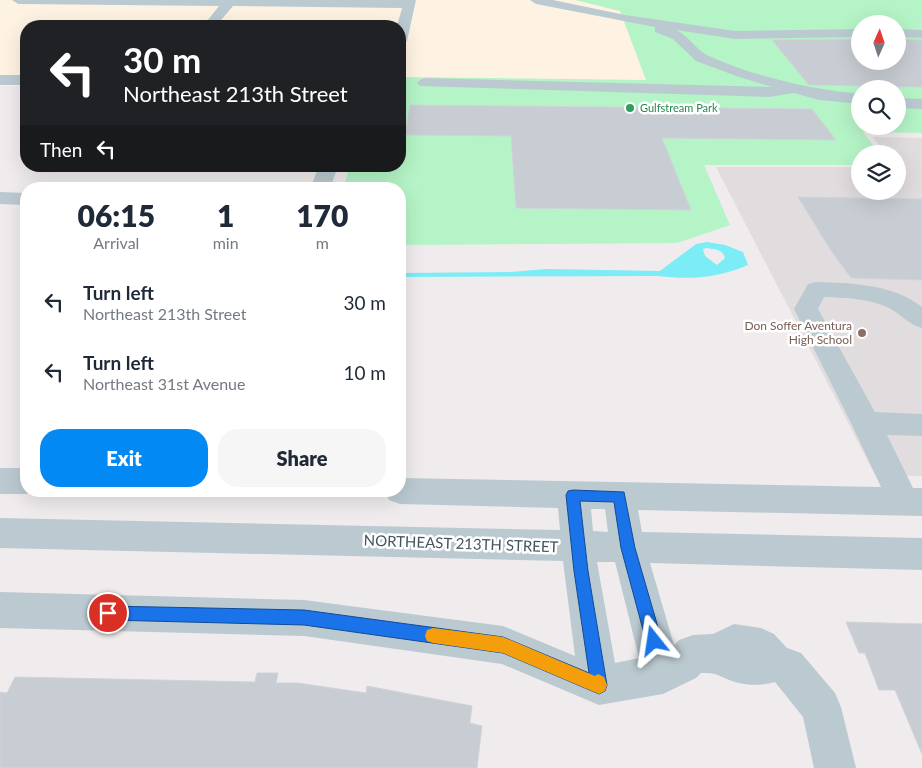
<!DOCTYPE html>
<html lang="en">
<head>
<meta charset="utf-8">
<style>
  :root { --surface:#fff; --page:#f6f6f7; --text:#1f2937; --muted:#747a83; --accent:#0389f4 }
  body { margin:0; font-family:Lato,sans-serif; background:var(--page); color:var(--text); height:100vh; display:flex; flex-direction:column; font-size:19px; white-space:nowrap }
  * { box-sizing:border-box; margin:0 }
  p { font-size:16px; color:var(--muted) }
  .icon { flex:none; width:28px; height:28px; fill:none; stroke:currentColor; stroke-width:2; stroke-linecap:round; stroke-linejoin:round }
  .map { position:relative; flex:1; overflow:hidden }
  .sheet { position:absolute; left:20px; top:182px; width:386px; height:315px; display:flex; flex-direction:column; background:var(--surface); border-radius:20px; box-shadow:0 5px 20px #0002 }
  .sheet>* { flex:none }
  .guide { position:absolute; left:20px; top:20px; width:386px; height:152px; border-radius:20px; box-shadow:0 5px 20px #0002; background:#202124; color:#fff; overflow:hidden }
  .needle { width:32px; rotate:3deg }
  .fabs { position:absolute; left:851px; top:15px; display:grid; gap:10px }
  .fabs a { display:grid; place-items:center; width:55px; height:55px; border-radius:50%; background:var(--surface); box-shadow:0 5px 20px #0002; font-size:25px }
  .pin { position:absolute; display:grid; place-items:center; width:42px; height:42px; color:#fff; margin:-21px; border:2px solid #fff; border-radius:50%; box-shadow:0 1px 5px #0007 }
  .me { position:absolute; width:55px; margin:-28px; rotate:345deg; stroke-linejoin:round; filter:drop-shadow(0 0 4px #0008) }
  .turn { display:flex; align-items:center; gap:18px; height:105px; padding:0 20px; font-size:22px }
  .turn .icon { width:65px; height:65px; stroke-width:2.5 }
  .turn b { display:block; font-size:35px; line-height:42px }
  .then { display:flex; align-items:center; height:48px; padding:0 20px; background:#0003; gap:10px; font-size:19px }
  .eta { display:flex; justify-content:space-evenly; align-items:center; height:85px; text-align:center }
  .eta b { font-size:30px; font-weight:800; line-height:35px }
  .button { display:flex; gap:10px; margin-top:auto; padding:10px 20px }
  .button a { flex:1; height:58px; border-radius:20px; background:var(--accent); color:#fff; font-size:20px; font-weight:800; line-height:58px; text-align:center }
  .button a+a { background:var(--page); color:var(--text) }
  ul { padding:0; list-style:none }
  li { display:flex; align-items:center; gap:15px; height:70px; padding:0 20px }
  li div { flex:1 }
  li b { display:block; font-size:19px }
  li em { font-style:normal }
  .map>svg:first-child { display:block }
</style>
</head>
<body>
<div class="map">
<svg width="922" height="768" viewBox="0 0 922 768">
  <rect width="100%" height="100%" fill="#f0eced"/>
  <path fill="#fef3e3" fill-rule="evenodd" d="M0,0H922L898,89L400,90V26H26V86H0ZM860,24H898V61H860Z"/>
  <path fill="#e1dddf" d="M873,137L922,138V476L875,475L716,167H860V191H898V154H886Z"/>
  <path fill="#b5f4c6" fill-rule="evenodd" d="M575,0H922V133L863,132L880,154H860V165H704L730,225L677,243L400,245V189H343L350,166H400V77L646,80L620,11ZM860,24H898V61H860ZM860,89H898V126H860Z"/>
  <path fill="#7cecf6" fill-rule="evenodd" d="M707,242L725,245L743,252L748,265C719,278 689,280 658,276L400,277V273L510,272L547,269L660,271L696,244ZM707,248C714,250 722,248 725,258L717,265L705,256L703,249Z"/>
  <g fill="#c8cdd3" stroke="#d0d4da">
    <path d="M860,39V61H898V39L922,40V87L809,85L772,40Z"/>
    <path d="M410,105L812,109L836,140L662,138L691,210L516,208L511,136L405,135Z"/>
    <path d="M798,197L922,199V280L851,278L830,249Z"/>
    <path d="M846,622L922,624V754L895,690H879L865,653H859Z"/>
    <path d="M257,673H278L276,683H298L366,693L367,686L472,706L470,723L482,726L477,768H0V692L7,693L15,677L255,682Z"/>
  </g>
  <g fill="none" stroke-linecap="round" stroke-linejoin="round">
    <g fill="#bbcad1" fill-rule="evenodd">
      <path d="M12,0H416L407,41L400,45V26H397L402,8L233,6L216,26H203L219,6L18,4Z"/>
      <path d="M530,0H553L625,15L735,31L860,29V37L735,39L676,30C689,36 696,50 709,56C756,77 809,89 860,94V104L819,100L794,93L769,97L420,86L417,83L420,80L425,78L772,87L739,77L696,61L673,39L655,32V27L536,4Z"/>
      <path d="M898,29L922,30V38L898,37Z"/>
      <rect x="0" y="75" width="26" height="10"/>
      <path d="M898,98L922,99V109L898,108Z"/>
      <path d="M319,166H338L330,189H310Z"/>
      <path d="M0,192L26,193V205L0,204Z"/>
      <path d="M816,282C851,283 893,284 922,307V328C909,325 901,314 889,308C869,298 846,298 824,297L818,309L875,412L922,414V436L887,435L913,488H922V516L638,510L642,532L922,538V570L650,563L674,645L679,640L693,635L713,634L734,624L761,628L774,634L787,648L801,653L835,693L841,707L856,768H814L803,717L775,682C764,685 750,686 739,683C722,679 720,672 701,673L696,678L663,694L599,705L502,664L304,636L0,628V592L304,600L503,626L575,656L563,561L0,548V518L560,530L558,508L400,504L389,500L384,491H400V478L881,487L851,423L794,309L808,284ZM591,509H605L608,532L593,531ZM597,562H615L639,658L615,663Z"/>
      <path d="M0,468H26V491H34L26,494H0Z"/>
    </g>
  </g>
  <path fill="#1a73e8" stroke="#114b97" d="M573,490L624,492L635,548L662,641L660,646L654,648L649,646L646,641L621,548L614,502L580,501L588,571L607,685L605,691L599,694L503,653L304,625L108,620L103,618L101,613L103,608L108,606L304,610L503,637L589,673L574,571L566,495L568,491Z"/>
  <path fill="#f59e0b" d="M433,628L503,637L595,676L598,674L604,677L607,685L605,691L599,694L503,653L433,643L427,641L425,636L427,630Z"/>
  <circle fill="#2e9e5b" stroke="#fff" stroke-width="2" cx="630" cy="108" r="5"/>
  <circle fill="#8d6e63" stroke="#fff" stroke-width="2" cx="862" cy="333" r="5"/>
  <g text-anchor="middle" stroke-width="5" stroke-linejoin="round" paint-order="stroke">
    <g font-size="11" fill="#27864d" stroke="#fff" text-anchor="start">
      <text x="640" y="112">Gulfstream Park</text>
    </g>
    <g font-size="12" fill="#785e54" stroke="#fff" text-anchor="end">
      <text x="852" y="330">Don Soffer Aventura<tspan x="852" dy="14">High School</tspan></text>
    </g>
    <g font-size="15" fill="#43545d" stroke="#fff">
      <text transform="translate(461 544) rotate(2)" y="5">NORTHEAST 213TH STREET</text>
    </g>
  </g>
</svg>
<div class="fabs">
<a><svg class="needle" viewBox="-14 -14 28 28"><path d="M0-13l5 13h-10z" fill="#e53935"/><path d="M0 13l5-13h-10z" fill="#747a83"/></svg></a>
<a><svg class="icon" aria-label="search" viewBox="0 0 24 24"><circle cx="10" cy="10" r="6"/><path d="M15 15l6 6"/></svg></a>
<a><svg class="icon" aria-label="layers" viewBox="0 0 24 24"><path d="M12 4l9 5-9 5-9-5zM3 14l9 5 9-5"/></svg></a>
</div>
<div class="pin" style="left:108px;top:613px;background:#d93025"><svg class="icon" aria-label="arrive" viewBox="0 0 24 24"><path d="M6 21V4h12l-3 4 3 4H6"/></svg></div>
<svg class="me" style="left:654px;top:641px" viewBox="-20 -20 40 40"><path d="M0-17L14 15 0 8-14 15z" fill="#1a73e8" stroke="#fff" stroke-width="4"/></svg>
<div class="guide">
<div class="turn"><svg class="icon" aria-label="left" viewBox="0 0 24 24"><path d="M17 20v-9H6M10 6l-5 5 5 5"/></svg><div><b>30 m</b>Northeast 213th Street</div></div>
<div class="then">Then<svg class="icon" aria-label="left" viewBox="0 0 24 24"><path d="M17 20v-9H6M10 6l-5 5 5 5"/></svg></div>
</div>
<section class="sheet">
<div class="eta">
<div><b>06:15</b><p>Arrival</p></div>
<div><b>1</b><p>min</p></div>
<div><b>170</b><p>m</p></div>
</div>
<ul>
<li><svg class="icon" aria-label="left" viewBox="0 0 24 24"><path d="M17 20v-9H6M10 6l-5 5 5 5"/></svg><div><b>Turn left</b><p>Northeast 213th Street</p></div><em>30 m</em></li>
<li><svg class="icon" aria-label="left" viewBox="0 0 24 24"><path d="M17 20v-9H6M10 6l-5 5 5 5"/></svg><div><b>Turn left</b><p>Northeast 31st Avenue</p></div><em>10 m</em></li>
</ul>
<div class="button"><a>Exit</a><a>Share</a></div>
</section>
</div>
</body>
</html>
